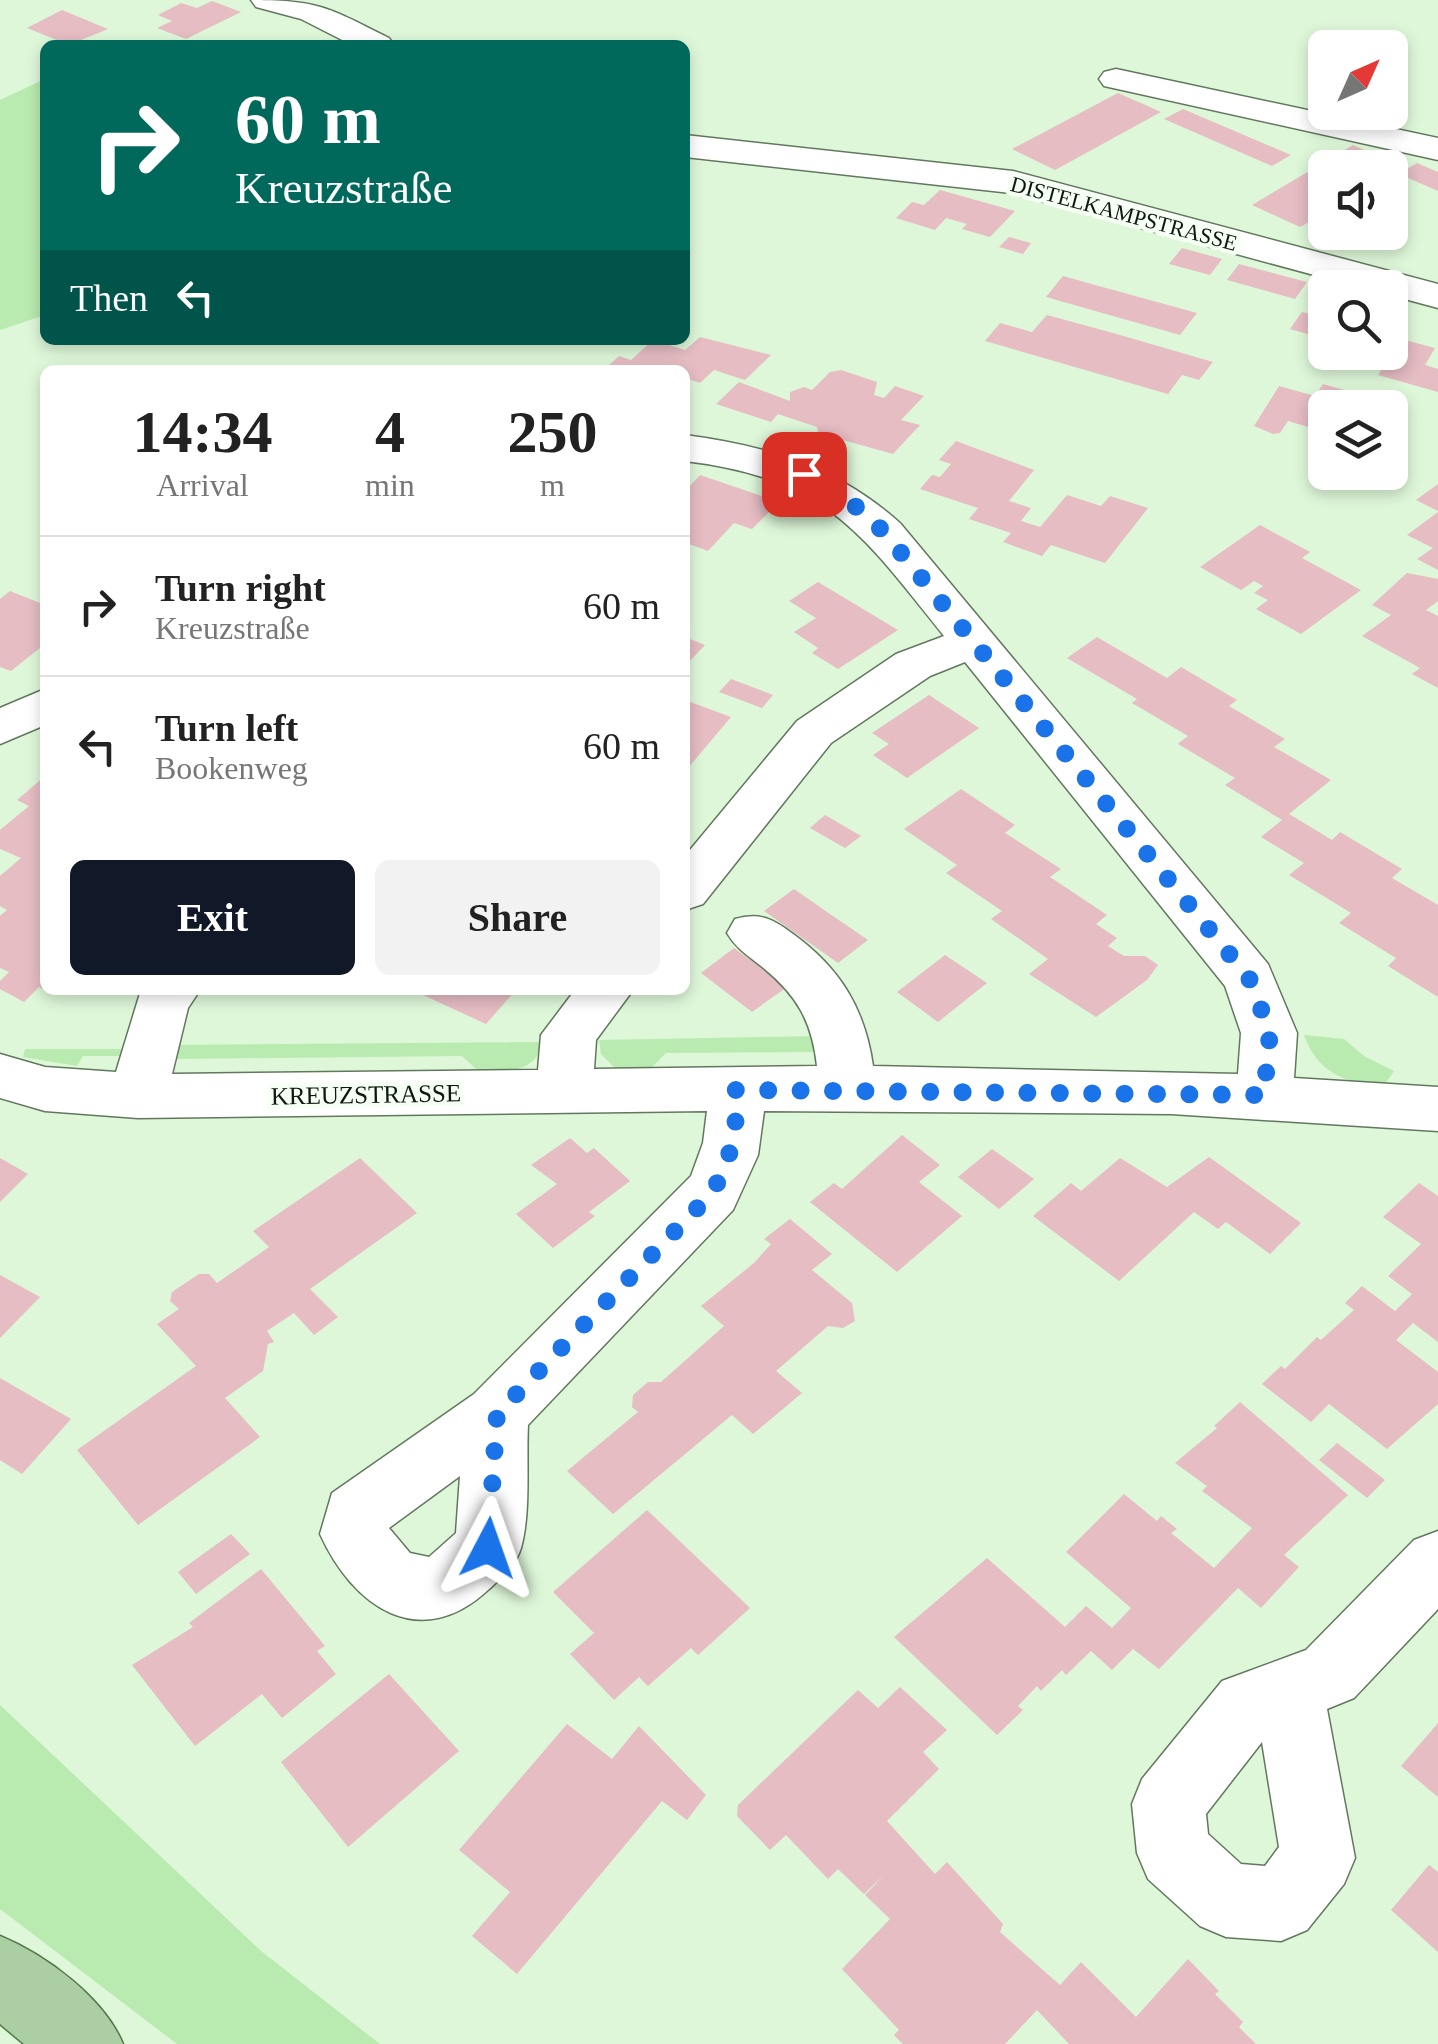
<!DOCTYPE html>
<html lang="en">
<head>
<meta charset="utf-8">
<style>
  :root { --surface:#fff; --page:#f2f2f2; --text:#222; --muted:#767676; --line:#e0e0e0; --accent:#111827 }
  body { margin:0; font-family:Georgia,serif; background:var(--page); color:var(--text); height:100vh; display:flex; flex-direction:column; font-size:38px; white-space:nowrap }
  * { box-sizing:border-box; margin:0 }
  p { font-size:32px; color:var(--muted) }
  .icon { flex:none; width:55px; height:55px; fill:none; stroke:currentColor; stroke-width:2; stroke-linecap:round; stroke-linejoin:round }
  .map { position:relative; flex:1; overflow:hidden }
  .side { position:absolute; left:40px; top:365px; width:650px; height:630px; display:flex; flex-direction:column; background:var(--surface); border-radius:15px; box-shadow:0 5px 15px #0003 }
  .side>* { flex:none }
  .guide { position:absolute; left:40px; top:40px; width:650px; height:305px; border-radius:15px; box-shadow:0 5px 15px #0003; background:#00695c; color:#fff; overflow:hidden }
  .needle { width:65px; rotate:45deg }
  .tools { position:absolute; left:1308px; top:30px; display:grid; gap:20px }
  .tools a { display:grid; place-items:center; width:100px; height:100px; border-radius:15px; background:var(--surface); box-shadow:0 5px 15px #0003; font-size:50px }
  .pin { position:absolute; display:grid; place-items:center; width:85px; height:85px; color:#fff; margin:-42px; border-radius:20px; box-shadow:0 5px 15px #0006 }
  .me { position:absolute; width:110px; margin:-55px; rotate:4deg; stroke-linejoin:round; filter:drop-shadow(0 0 8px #0008) }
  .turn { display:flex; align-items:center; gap:35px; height:210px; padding:0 30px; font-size:45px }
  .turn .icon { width:130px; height:130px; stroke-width:2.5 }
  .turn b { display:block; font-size:70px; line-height:85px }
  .then { display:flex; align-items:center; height:95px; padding:0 30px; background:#0003; gap:20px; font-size:38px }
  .eta { display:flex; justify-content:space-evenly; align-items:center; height:170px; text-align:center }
  .eta b { font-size:60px; font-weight:700; line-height:70px }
  .cta { display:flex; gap:20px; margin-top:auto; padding:20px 30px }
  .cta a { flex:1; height:115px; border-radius:15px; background:var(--accent); color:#fff; font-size:40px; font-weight:700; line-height:115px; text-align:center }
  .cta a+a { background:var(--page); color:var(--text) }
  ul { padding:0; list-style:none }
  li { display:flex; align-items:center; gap:30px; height:140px; padding:0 30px; border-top:2px solid var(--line) }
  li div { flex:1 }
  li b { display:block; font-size:38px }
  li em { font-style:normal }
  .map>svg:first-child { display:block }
</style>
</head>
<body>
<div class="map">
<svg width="1438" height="2044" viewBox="0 0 1438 2044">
  <rect width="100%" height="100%" fill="#def7d9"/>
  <g fill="#b9eaaf">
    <path d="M45,79V315L0,330V100Z"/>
    <path d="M1304,1035L1344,1039L1364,1056L1394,1071L1382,1088C1344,1082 1317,1072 1304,1035Z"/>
    <path d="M822,1036V1048L815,1052L666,1053L651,1068L616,1069L601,1054L599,1040Z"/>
    <path d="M543,1042C533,1076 508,1070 477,1070L462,1056L171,1059L173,1045Z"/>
    <path d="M25,1049H129L126,1056H83L77,1066L23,1057Z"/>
    <path d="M0,1705L261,1951L380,2044H177L0,1909Z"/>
  </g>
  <g fill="#e5bdc3">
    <path d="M212,1L241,12L186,39L157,28L172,21L158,15L181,3L197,8Z"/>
    <path d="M62,10L108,29L69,45L27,28Z"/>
    <path d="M1118,93L1161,112L1055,170L1012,149Z"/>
    <path d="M1183,109L1291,155L1272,166L1164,119Z"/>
    <path d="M1353,145L1400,166L1390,171V168H1325V213L1300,227L1252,205Z"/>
    <path d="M1417,163L1438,172V191L1399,174Z"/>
    <path d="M940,190L1015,211L990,237L962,229L967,224L946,218L935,230L896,218L912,202L924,205Z"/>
    <path d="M1009,237L1031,243L1023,254L999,247Z"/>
    <path d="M1182,248L1222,259L1210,275L1169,264Z"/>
    <path d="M1239,264L1307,282L1295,299L1227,280Z"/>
    <path d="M1063,276L1095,285L1197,313L1180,335L1046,297Z"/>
    <path d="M1302,312L1325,318V339L1290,329Z"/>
    <path d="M1047,315L1113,333L1213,362L1199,380L1182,375L1168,394L985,341L1000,323L1032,332Z"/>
    <path d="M1390,336L1435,348L1425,365L1438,369V392L1378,375L1390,357L1379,352H1390Z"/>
    <path d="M700,337L771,355L745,380L714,370L700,383L685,378V370L608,366L619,356L631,360L653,340L685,350Z"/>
    <path d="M841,370L877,382L874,395L884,398L895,386L924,396L901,420L920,425L893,454L818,433L817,427L778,414L771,422L716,404L739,382L790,401V392L804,387L812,390L830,372Z"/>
    <path d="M1323,384L1394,404L1325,408V432L1288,421L1280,433L1273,434L1254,426L1279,386L1315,396Z"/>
    <path d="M956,441L1034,470L1009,501L1031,508L1021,521L1040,527L1067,495L1101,506L1110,496L1148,508L1105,563L1051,545L1042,556L1003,542L1011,533L969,519L978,508L920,489L932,475L940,477L951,464L939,460Z"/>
    <path d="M700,475L779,502L752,529L734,523L708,551L689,544L685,548V491Z"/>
    <path d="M1438,484V511L1416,500Z"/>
    <path d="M1438,512V570L1417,559L1433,548L1407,535Z"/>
    <path d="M1260,525L1310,552L1302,558L1361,590L1301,634L1256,609L1268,600L1254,593L1263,586L1254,581L1241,590L1200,567Z"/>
    <path d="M1407,573L1438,579V601L1426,610L1438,616V688L1412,674L1420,668L1362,636L1391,615L1372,605Z"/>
    <path d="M818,582L898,630L838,669L812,653L818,648L794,632L816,618L789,601Z"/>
    <path d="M10,591L45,605V644L11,671L0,667V599Z"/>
    <path d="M685,637L705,645L689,662L685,660Z"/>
    <path d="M1097,637L1167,678L1181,667L1237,700L1229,706L1285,739L1274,747L1331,780L1289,814L1332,840L1340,832L1402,869L1392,878L1438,905V997L1388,966L1396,958L1339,923L1351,913L1289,875L1304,863L1261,837L1282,820L1225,785L1235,778L1178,744L1188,736L1132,703L1137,699L1067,658Z"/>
    <path d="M731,679L773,695L762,708L719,692Z"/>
    <path d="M929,695L979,728L907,778L873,755L889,744L872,733Z"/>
    <path d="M685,700L731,717L688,768L685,767Z"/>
    <path d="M45,776V990L39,987L24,1002L0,989V981L9,972L0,968V916L7,910L0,906V876L21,858L0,849V830L29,806L17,800Z"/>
    <path d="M961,789L1015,825L1005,833L1061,869L1050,877L1107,915L1096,924L1117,938L1108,946L1124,956H1145L1158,965L1147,980L1096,1017L1029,974L1048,959L991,919L1002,911L946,873L957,865L904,829Z"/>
    <path d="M825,815L861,836L845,848L810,828Z"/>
    <path d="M794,889L830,914L868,940L838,963L764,911Z"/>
    <path d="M734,948L787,987L752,1012L701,973Z"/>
    <path d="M945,955L987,983L938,1022L897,992Z"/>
    <path d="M428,990H516L486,1024L423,995Z"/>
    <path d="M902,1135L940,1165L919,1182L962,1216L897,1272L810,1202L834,1183L842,1189Z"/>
    <path d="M570,1138L587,1153L594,1148L630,1181L589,1212L595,1216L553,1248L516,1214L557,1184L531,1165Z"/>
    <path d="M992,1149L1034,1179L999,1209L958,1177Z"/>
    <path d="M1209,1157L1301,1223L1270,1254L1226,1222L1218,1229L1194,1212L1119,1281L1033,1216L1071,1183L1081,1191L1120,1158L1167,1187Z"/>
    <path d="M0,1158L28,1174L0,1202Z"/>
    <path d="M360,1158L417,1213L310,1289L338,1317L314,1335L294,1313L267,1331L274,1342L268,1344L263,1371L225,1398L260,1437L138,1525L77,1450L196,1366L157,1324L179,1309L170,1301L172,1292L199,1274H209L217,1283L269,1247L253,1231Z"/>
    <path d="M1419,1183L1438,1196V1342L1413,1323L1396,1340L1438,1372V1404L1387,1449L1329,1404L1311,1422L1262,1384L1281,1366L1285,1369L1317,1337L1321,1340L1354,1310L1345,1303L1362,1286L1395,1311L1412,1294L1388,1276L1421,1244L1383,1217Z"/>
    <path d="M790,1219L832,1254L812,1270L852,1303L855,1321L843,1328L828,1326L776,1371L802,1393L753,1434L732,1415L613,1514L567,1471L638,1412L632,1407L633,1395L648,1382H661L724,1326L701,1306L754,1263L771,1244L764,1239Z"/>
    <path d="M0,1275L40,1297L0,1338Z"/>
    <path d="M0,1378L71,1419L22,1474L0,1460Z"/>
    <path d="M1240,1402L1348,1495L1284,1555L1299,1567L1261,1608L1238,1588L1159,1669L1133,1649L1112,1670L1091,1651L1066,1675L1062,1670L1041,1691L1037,1686L1018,1706L1023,1710L997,1735L894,1637L987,1558L1065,1627L1086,1606L1112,1628L1131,1608L1066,1552L1124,1494L1157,1521L1161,1516L1177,1529L1171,1533L1214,1568L1252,1528L1202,1491L1207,1486L1175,1463L1217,1428L1214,1426Z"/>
    <path d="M1337,1443L1385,1480L1367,1498L1319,1460Z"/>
    <path d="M647,1510L750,1608L698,1655L691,1648L648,1686L639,1677L614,1700L570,1654L594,1633L553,1592Z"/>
    <path d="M231,1534L250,1554L196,1594L178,1572Z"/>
    <path d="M261,1569L325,1646L317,1651L336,1674L282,1718L262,1694L195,1746L132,1665L193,1627L189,1623Z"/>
    <path d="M389,1674L459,1751L348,1847L281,1762Z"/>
    <path d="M900,1687L947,1730L923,1752L939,1769L887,1821L935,1874L947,1862L1003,1924L1000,1932L1060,1985L1081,1962L1136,2017L1188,1959L1219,1991L1215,1994L1243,2022L1239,2027L1256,2044H1069L1037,2010L1005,2044H903L894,2035L899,2030L842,1969L890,1919L865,1895L884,1875L864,1894L838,1869L828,1879L786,1835L770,1850L737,1816L738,1805L858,1690L878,1708Z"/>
    <path d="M1438,1723V1797L1401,1766Z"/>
    <path d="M567,1724L612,1759L639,1726L706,1795L687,1820L662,1801L517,1974L472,1936L510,1892L459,1850Z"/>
    <path d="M1429,1865L1438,1872V1952L1391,1910Z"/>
  </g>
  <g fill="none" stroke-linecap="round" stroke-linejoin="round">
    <g stroke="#62785e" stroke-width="3">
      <g id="minor">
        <path d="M251,0C319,0 329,8 389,38L394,45H352L301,19L256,7Z"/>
        <path d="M1116,69L1438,138V160L1104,86L1099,79L1104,72Z"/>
        <path d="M685,135L1013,171L1438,284V308L1390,295V288H1362L1011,193L685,157Z"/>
        <path d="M685,435C768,446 836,466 900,523L1268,964L1297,1033L1294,1078L1438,1087V1131L1171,1114L764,1111L758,1155L733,1210L528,1425C526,1463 531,1512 521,1548C515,1567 501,1578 488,1590C420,1653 353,1607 320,1534L332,1493L474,1394L691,1176L703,1143L707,1111L138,1118L45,1111L0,1098V1054L45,1067L116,1072L141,990H200L188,1008L172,1074L538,1070L541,1035L575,990H633L596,1040L594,1069L817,1066C812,1021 797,995 761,966C747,955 736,948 727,933L735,919C760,912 773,919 793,934C840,968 865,1009 873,1066L1238,1074L1241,1033L1225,986L965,662L930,676L831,743L703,904L685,910V856L797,721L896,654L944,636C860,531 826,478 685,461ZM460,1476L456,1533L429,1557L410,1553L389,1528Z"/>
        <path d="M45,689V725L0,744V708Z"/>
        <path d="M1438,1531V1609L1354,1698L1327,1709L1355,1858L1344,1884L1307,1930L1281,1941L1226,1937L1200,1926L1148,1879L1137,1853L1132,1804L1142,1779L1222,1681L1306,1650L1414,1540ZM1262,1742L1279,1847L1265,1866L1241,1864L1208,1834L1206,1814Z"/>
      </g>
    </g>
    <g stroke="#517a48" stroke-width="3">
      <path id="major" d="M0,1936C46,1955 104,1998 123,2044H24L0,2024Z"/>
    </g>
    <use href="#minor" fill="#fff" fill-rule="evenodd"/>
    <use href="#major" fill="#accea4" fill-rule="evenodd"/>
  </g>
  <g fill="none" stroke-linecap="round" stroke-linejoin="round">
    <path stroke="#1a73e8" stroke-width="18" stroke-dasharray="0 32.4" d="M488,1548L497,1414L712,1193C731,1158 739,1129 735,1090L1264,1095L1270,1032L1249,978L884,532L835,488L804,474"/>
  </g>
  <g text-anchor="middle" stroke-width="9" stroke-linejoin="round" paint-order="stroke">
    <g font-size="22" fill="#0f180e" stroke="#f5fff3">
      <text transform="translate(1124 213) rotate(15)" y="8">DISTELKAMPSTRASSE</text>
    </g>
    <g font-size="25" fill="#0f180e" stroke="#f5fff3">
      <text transform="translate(366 1094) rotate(-1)" y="9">KREUZSTRASSE</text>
    </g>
  </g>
</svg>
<div class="tools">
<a><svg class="needle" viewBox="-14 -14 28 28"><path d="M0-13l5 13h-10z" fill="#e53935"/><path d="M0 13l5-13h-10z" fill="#767676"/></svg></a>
<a><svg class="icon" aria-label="sound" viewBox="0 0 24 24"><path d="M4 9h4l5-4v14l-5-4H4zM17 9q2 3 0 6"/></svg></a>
<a><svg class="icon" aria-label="search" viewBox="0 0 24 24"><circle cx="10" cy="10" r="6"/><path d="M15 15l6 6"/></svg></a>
<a><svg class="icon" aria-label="layers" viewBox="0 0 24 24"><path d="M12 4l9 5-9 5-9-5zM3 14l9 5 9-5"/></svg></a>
</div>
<div class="pin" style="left:804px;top:474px;background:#d93025"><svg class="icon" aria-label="arrive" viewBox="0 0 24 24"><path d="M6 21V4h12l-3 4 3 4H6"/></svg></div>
<svg class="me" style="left:488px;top:1548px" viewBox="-20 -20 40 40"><path d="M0-17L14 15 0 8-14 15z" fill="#1a73e8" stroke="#fff" stroke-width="4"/></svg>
<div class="guide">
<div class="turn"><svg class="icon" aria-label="right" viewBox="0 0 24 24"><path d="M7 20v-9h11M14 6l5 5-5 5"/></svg><div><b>60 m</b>Kreuzstraße</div></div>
<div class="then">Then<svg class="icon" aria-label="left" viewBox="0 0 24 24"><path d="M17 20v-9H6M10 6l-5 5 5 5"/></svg></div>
</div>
<section class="side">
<div class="eta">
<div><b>14:34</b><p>Arrival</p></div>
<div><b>4</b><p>min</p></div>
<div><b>250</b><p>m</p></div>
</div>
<ul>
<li><svg class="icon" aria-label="right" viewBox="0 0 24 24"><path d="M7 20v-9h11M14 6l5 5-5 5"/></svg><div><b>Turn right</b><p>Kreuzstraße</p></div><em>60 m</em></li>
<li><svg class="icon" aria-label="left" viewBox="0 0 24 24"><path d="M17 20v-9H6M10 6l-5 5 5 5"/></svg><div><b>Turn left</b><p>Bookenweg</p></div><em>60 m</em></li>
</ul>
<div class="cta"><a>Exit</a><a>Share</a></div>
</section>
</div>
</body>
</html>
